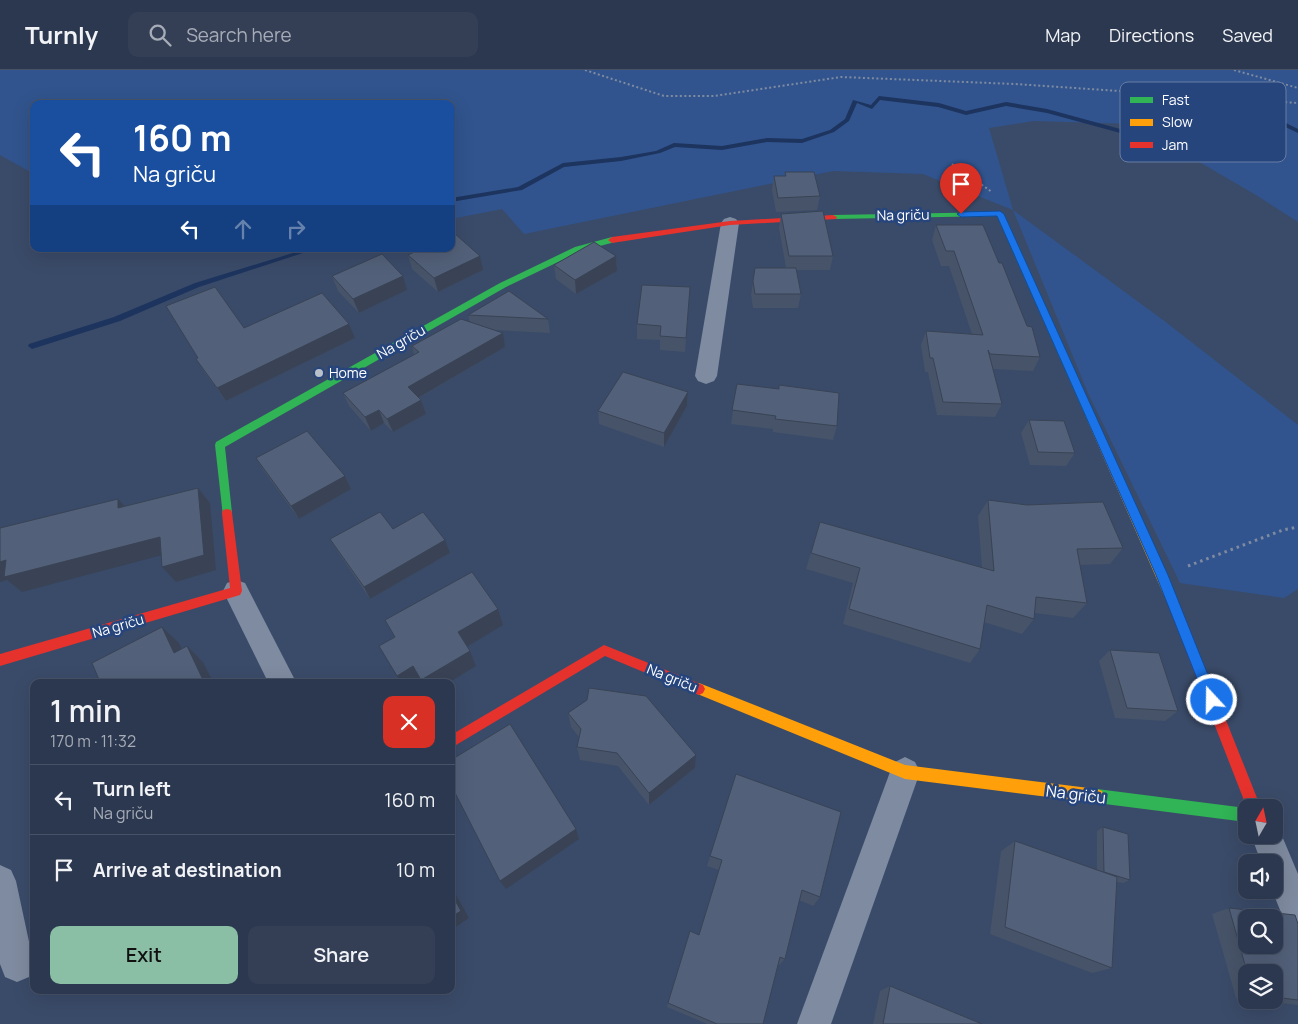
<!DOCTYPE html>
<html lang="en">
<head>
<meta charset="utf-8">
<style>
  :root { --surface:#2c384f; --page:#343f56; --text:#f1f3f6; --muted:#a6acb7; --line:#485266; --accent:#8abfa5 }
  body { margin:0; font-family:Manrope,sans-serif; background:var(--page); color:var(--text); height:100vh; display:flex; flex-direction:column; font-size:19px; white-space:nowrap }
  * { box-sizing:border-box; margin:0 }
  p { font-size:16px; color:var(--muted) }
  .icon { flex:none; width:28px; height:28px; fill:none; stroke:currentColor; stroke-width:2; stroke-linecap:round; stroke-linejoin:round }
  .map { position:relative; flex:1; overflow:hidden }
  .details { position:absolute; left:30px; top:609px; width:425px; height:315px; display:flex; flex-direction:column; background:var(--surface); border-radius:10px; box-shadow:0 5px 20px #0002,0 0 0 1px var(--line) }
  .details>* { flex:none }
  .top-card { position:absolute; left:30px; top:30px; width:425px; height:152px; border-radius:10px; box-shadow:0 5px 20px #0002,0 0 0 1px var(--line); background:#1a4fa0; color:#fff; overflow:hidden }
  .needle { width:32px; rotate:9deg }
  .fabs { position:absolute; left:1238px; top:729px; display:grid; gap:10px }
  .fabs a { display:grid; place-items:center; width:45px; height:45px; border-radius:10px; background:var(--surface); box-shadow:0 5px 20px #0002,0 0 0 1px var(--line); font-size:25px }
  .pin { position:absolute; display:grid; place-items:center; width:42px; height:42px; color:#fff; margin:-51px -21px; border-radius:50% 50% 50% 0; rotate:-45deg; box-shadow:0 0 5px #0007 }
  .pin .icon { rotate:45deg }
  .me { position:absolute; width:55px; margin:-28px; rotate:339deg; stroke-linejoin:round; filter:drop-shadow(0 0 4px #0008) }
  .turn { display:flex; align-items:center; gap:18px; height:105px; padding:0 20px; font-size:22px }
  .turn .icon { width:65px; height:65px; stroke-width:2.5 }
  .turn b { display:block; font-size:35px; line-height:42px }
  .lanes { display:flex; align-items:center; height:48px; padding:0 20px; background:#0003; justify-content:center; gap:25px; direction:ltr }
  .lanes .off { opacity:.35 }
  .round { display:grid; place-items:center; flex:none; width:52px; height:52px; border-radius:10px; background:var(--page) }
  .overview { display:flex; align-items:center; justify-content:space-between; height:85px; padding:0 20px }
  h1 { font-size:30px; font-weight:600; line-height:38px }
  .action { display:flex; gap:10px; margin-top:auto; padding:10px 20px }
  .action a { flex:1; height:58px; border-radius:10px; background:var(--accent); color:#111; font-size:20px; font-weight:600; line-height:58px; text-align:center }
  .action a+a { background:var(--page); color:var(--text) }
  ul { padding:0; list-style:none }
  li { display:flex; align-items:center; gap:15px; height:70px; padding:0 20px; border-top:1px solid var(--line) }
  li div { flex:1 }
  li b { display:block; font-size:19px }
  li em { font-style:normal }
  header { display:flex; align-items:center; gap:30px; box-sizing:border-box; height:70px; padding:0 25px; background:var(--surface); border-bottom:1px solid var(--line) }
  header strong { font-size:24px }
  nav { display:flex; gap:28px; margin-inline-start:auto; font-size:18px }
  .search { width:350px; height:45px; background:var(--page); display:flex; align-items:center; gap:12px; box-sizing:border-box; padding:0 18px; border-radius:10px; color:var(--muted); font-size:19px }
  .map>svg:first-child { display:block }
</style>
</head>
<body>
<header>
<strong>Turnly</strong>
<div class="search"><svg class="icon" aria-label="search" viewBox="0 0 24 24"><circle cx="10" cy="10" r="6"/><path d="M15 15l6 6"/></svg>Search here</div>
<nav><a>Map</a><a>Directions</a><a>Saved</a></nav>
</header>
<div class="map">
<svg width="1298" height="954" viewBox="0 0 1298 954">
  <rect width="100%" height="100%" fill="#3a4b69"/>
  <path fill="#31548e" d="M0,0H1298V152L1256,125L1134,54L1034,51L989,58L1013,140L1163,250L1298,355V519L1284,528L1180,513L1088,323L1013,140L923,104L833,101L524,164L502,139L451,149V34H34V104L0,85Z"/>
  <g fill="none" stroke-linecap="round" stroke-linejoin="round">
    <g fill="#1d345e" fill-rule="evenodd">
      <path d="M879,26L939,33L966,41L1006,32L1047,39L1168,72L1219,78L1239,77L1223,56L1241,48L1280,50L1298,59V63L1279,54L1242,52L1229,57L1245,77V79L1219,82L1168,76L1047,43L1006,36L966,45L938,37L880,30L872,39L857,33L849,51L834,62L802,73L767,72L722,80L675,77L660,83L621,91L564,97L522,120L451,132V128L518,117L563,93L621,87L656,81L674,73L722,76L767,68L802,69L830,60L845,49L853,30L871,35Z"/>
      <path d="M306,179H315L199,217L120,251L32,279L28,276L29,274L114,247L195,213Z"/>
    </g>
    <g stroke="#7f8ba0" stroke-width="2" stroke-dasharray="2 2.5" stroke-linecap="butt">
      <path d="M585,0L664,26H714L841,7L1015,14L1298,33"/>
      <path d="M1234,0L1298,18"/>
      <path d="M952,94L992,122"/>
    </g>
    <path stroke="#7f8ba0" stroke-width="3" stroke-dasharray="2.5 4" stroke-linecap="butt" d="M1188,496L1283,460L1298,457"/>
    <g fill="#7f8ba0" fill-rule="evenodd">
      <path d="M730,147L736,149L739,153L717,306L714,311L706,314L698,311L695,306L721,153L724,149Z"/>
      <path d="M236,510L245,513L296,612H268L223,521L227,513Z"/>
      <path d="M905,687L915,692L920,702L831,954H797L890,702L895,692Z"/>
      <path d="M1274,753L1277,754L1298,804V859L1286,855L1272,820L1274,792H1261L1251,765H1274Z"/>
      <path d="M0,795L11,800L16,811L34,895L29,907L17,912L5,907L0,894Z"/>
    </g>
    <g fill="#30b455" fill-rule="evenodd">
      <path d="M1000,142L1004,144L1098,352L1097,355L1093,356L1088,352L997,146L833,149L829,147L833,145Z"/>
      <path d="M612,167L615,168V172L581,181L506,217L225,377L232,443L231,446H223L215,375L216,372L500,213L575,177Z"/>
      <path d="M1097,719L1246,738V752L1097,733L1092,731L1090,726L1092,721Z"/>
    </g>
    <g fill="#ff9f0a" fill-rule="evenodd">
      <path d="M1093,348L1098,352L1178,530L1176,534L1172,535L1168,534L1166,530L1088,352Z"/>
      <path d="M699,613L905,695L1097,719L1102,721L1104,726L1102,731L1097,733L905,709L695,623L693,619L695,615Z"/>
    </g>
    <g fill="#e5322d" fill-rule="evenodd">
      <path d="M833,145L837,147L836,149L730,155L612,173L608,170L612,167L730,151Z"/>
      <path d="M227,439L231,440L232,443L242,521L240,525L0,596V584L230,518L222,443L223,440Z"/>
      <path d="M1172,525L1176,526L1178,530L1261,738H1247L1166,530L1168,526Z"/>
      <path d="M604,575L703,615L705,619L703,623L699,625L605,586L451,678V665Z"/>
    </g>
  </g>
  <g fill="#475368">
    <path d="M785,102L820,126L817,140L776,142L772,120L774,106H785Z"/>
    <path d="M781,144L833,186L830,200H797L801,224L798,238H753L751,225L755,198H786L779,158Z"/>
    <path d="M936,155L999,193L1040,287L1033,301L993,299L1002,334L995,347L937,345L928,302H925L921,275L926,261L972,264L949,196H941L932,170Z"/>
    <path d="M408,185L483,200L438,222L412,199Z"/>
    <path d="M616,186L617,201L576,224L556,209L554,195Z"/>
    <path d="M332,206L407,220L359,243L338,221Z"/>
    <path d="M690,217L685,282L660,280V270L637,269V254Z"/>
    <path d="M468,245L548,249L550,263L495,260L505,277L419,328L426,344L393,362L384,353L371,361L349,336L343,323L414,285L412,276L470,252Z"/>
    <path d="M244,258L355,268L226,331L205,303L196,289Z"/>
    <path d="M737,314L837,356L833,370L773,362V359L731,354Z"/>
    <path d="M688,322L687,336L664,377L599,354L598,341Z"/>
    <path d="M1029,350L1075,383L1066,396L1030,395L1021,363Z"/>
    <path d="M256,388L345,406L351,419L299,449L264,401Z"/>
    <path d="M988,430L1123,478L1110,494L1080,495L1087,533L1073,548L1035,543L1034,549L1022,564L984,552L980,579L970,593L843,554L853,513L806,499L820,452L982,498L978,446Z"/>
    <path d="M393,459L450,483L370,529L338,482L330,469Z"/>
    <path d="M1110,580L1178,641L1165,651L1115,648L1099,591Z"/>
    <path d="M568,643L695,698L649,735L618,696L580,690L577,677L579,667L571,657Z"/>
    <path d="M1103,757L1130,810L1123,813L1117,812L1112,898L1092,903L990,864L1001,781L1015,771L1097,800V761Z"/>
    <path d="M710,786L820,827L813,836L799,830L785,889L779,895H778L763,954H707L667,937L668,933L699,865L719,800L707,796Z"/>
    <path d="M1229,838L1298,854V935L1253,930H1274V902H1246V929L1236,928L1212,844Z"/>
    <path d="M890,916L982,954H873L880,921Z"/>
  </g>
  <g fill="#394355">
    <path d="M480,186L483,200L438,222L434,208Z"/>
    <path d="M616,186L617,201L576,224L575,210Z"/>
    <path d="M403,206L407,220L359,243L353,229Z"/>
    <path d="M349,254L355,268L226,331L217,318Z"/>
    <path d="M503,263L505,277L413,331L408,317Z"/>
    <path d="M688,322L687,336L664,377V363Z"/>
    <path d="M421,330L426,344L393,362L387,349Z"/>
    <path d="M379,340L384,353L371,361L365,347Z"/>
    <path d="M345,406L351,419L299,449L291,436Z"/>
    <path d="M198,418L210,433L216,500L176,512L162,497Z"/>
    <path d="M118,429L132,444L118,438Z"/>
    <path d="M160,467L174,482L22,522L7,510L0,512V492L6,490Z"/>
    <path d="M445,470L450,483L370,529L364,517Z"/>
    <path d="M498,539L503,555L465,578L458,562Z"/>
    <path d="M162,557L179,573L190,599L174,583Z"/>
    <path d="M187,576L203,592L213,612H204Z"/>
    <path d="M470,581L476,596L450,612H423L421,610Z"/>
    <path d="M413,596L421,611L419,612H401L397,606Z"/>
    <path d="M696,685L695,698L649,735V723Z"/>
    <path d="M576,759L579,769L506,819L500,811Z"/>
    <path d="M451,816L469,848L451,860Z"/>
  </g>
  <g fill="#526079" stroke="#394355" fill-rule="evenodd">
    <path d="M785,102H814L820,126L778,128L774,106H786Z"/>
    <path d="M823,141L833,186H789L781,144Z"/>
    <path d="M936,155H983L999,193H1002L1027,256L1032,257L1040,287L990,284L988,280L1002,334L943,332L933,288H930L926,261L983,265L954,181H946Z"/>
    <path d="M454,163L480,186L434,208L408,185L421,179H451V165Z"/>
    <path d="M594,172L616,186L575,210L554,195Z"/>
    <path d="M382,184L403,206L353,229L332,206Z"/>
    <path d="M755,198H796L801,224H755L753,211Z"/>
    <path d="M642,215L690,217L686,268L660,266L661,256L637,254Z"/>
    <path d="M215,217L244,258L322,223L349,254L217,318L196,289L198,288L166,236Z"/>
    <path d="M509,221L548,249L468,245Z"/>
    <path d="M461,249L503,263L408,317L421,330L387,349L379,340L365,347L343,323L419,282L412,276Z"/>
    <path d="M623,302L688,322L664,363L598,341Z"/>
    <path d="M737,314L779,319V315L839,323L837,356L775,349L776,346L732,340Z"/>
    <path d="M1029,350L1064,351L1075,383L1038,382Z"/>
    <path d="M307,361L345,406L291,436L256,388Z"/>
    <path d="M198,418L204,485L162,497L160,467L4,507L6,490L0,492V458L118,429V438Z"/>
    <path d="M988,430L1027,435L1103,432L1123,478L1077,479L1087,533L1036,527L1034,549L987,535L980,579L849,539L860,498L811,483L820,452L994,501Z"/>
    <path d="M380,442L393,459L423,442L445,470L364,517L330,469Z"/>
    <path d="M472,502L498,539L458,562L470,581L421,610L413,596L397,606L379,576L395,567L385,550Z"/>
    <path d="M162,557L174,583L187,576L204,612H100L92,593Z"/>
    <path d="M1110,580L1159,583L1178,641L1127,638Z"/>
    <path d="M589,618L646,626L696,685L649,723L617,683L577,677L581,659L568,643L587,630Z"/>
    <path d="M510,654L576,759L500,811L451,715V690Z"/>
    <path d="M736,704L841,742L820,827L802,820L785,889L780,887L763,954H717L668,933L690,861L699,865L722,790L710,786Z"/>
    <path d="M1103,757L1128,764L1130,810L1104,802Z"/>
    <path d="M1015,771L1117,807L1112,898L1005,857Z"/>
    <path d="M451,823L461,841L451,847Z"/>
    <path d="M1229,838L1295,845L1298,854V930L1274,927V902H1247ZM1246,848H1274V875H1246Z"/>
    <path d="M890,916L982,954H883Z"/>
  </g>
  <path fill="#1a73e8" stroke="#114b97" d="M1000,141L1004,144L1168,505L1218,630L1216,634L1212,636L1207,634L1156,505L997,146L961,147L957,144L961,142Z"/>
  <circle fill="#bac0ca" stroke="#26457d" stroke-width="2" cx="319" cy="303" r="5"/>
  <g text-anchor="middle" stroke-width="5" stroke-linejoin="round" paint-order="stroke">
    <g font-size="14" fill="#fff" stroke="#26457d">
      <text transform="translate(903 145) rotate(-1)" y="5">Na griču</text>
      <text transform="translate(401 272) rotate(-30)" y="5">Na griču</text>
      <text transform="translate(118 556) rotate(-16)" y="5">Na griču</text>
      <text transform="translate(672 608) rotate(22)" y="5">Na griču</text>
    </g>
    <g font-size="14" fill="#fff" stroke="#26457d" text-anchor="start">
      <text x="329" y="308">Home</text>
    </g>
    <g font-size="16" fill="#fff" stroke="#26457d">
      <text transform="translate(1076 724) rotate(7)" y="6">Na griču</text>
    </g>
  </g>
  <rect x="1120" y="12" width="166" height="80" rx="8" fill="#26457d" stroke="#677da4" stroke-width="1"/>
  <rect x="1130" y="27" width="23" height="6" fill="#30b455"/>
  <rect x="1130" y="49" width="23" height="7" fill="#ff9f0a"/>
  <rect x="1130" y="72" width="23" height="6" fill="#e5322d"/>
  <g font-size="14" fill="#fff">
    <text x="1162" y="35">Fast</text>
    <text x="1162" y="57">Slow</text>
    <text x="1162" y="80">Jam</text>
  </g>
</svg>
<div class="fabs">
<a><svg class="needle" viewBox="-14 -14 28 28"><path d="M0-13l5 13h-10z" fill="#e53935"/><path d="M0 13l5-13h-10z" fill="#a6acb7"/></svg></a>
<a><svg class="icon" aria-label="sound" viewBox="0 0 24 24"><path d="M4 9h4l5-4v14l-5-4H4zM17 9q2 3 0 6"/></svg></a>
<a><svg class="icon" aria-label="search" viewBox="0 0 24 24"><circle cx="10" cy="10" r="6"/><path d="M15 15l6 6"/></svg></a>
<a><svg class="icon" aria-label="layers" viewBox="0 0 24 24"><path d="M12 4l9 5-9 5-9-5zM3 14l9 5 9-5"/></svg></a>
</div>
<div class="pin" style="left:961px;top:144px;background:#d93025"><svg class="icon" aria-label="arrive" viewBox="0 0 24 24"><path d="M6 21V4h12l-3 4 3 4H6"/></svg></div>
<svg class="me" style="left:1212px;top:630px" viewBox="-20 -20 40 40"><circle r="17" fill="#1a73e8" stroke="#fff" stroke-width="3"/><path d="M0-11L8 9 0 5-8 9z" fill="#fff"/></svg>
<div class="top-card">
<div class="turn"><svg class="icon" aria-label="left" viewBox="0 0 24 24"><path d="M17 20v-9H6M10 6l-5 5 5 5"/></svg><div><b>160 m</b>Na griču</div></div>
<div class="lanes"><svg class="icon" aria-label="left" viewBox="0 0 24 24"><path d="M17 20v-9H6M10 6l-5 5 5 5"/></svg><svg class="icon off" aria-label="ahead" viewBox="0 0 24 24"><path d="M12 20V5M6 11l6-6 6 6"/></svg><svg class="icon off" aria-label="right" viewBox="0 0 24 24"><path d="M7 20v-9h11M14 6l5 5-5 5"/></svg></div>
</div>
<section class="details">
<div class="overview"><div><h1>1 min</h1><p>170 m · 11:32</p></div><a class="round" style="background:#d93025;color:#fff"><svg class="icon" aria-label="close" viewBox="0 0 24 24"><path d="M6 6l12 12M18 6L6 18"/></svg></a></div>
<ul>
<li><svg class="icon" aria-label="left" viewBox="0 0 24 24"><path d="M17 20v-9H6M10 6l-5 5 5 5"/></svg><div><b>Turn left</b><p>Na griču</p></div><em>160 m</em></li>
<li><svg class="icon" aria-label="arrive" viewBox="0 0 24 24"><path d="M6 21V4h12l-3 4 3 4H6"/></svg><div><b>Arrive at destination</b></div><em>10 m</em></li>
</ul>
<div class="action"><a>Exit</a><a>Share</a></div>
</section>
</div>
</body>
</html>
